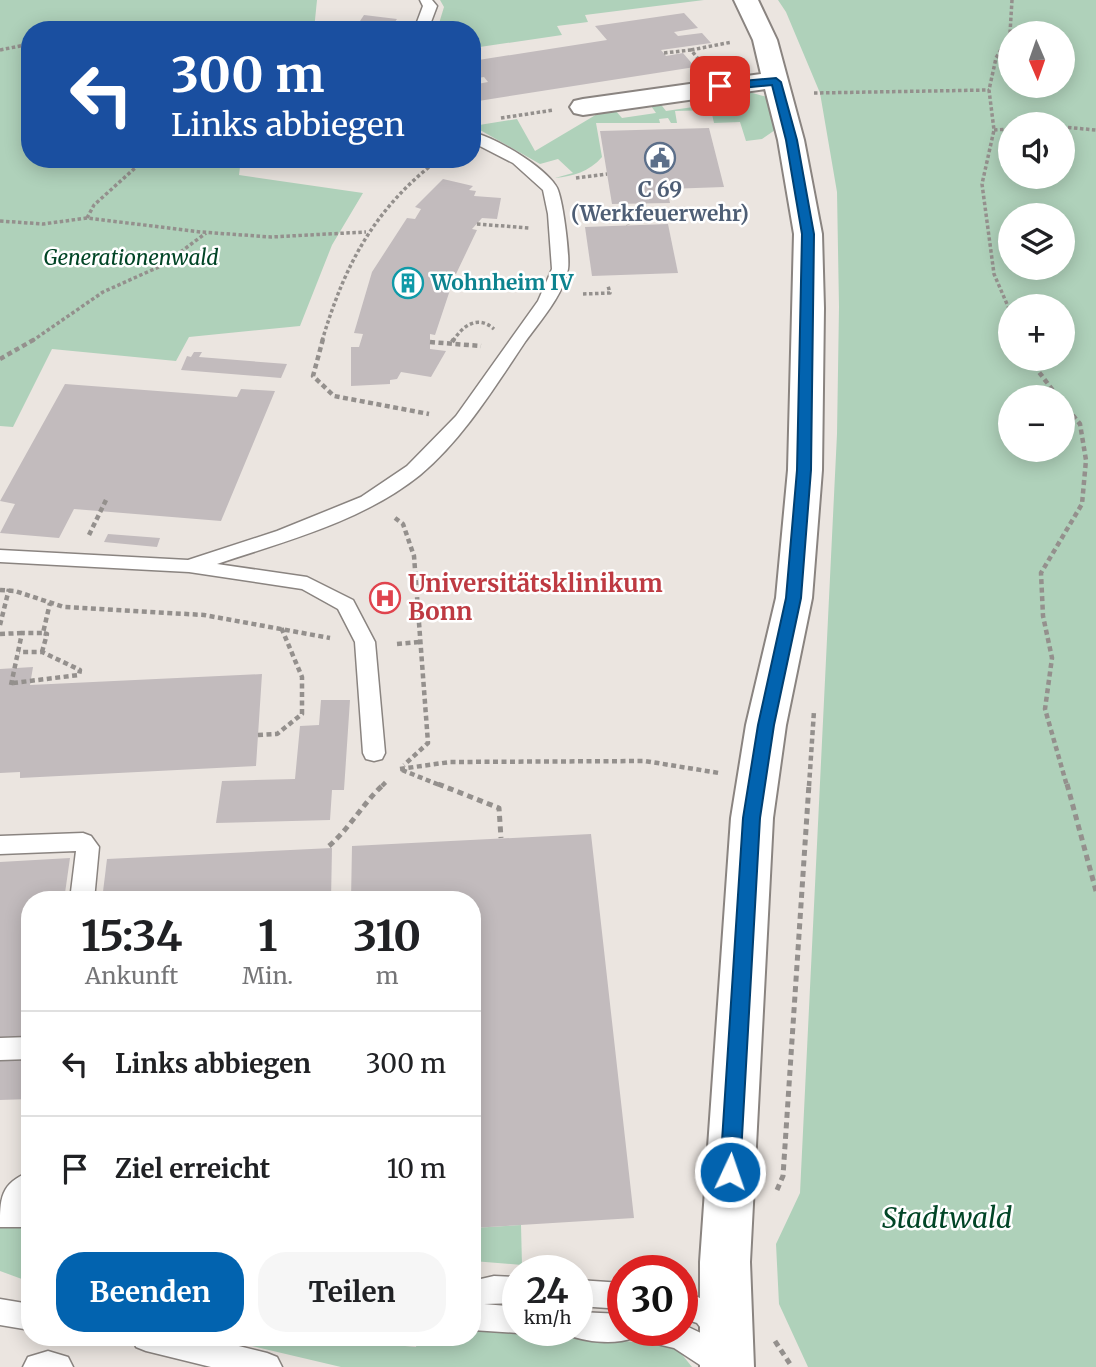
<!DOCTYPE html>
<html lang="de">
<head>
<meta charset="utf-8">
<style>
  :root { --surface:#fff; --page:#f6f6f6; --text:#202124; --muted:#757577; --line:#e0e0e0; --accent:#0263af }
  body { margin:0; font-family:Merriweather,serif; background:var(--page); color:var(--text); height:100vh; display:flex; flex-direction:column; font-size:26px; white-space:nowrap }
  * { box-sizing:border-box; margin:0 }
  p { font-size:23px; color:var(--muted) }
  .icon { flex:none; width:38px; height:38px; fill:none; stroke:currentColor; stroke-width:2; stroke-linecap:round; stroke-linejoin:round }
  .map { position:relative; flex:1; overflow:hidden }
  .side { position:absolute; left:21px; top:891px; width:460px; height:455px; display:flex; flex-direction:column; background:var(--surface); border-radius:28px; box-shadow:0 4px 18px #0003 }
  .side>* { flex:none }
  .guide { position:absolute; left:21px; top:21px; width:460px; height:147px; border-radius:28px; box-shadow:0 4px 18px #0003; background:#1a4fa0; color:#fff; overflow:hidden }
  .needle { width:46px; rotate:178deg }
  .buttons { position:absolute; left:998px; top:21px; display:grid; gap:14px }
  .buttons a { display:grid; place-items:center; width:77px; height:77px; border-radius:50%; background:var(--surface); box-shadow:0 4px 18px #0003; font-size:35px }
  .speed { position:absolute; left:502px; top:1255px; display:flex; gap:14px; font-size:35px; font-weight:700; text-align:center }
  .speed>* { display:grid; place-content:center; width:91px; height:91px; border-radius:50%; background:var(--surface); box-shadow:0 4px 18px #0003; line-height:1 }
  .speed small { font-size:18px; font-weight:400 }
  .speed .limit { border:10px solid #d22; background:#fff; color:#111 }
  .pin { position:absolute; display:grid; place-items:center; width:60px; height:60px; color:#fff; margin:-30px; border-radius:14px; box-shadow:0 4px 10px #0006 }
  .me { position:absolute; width:77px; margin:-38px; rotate:3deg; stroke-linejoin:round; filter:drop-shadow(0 0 5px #0008) }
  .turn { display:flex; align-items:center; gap:24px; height:147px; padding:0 35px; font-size:32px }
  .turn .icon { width:91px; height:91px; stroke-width:2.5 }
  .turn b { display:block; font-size:49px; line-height:60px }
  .eta { display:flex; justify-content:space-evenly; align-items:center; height:119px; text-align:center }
  .eta b { font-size:42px; font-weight:700; line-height:49px }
  .button { display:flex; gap:14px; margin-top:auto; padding:14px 35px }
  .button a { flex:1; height:80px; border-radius:28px; background:var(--accent); color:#fff; font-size:28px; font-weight:700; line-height:80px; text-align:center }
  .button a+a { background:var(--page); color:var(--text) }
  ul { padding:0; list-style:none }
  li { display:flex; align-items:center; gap:21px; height:105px; padding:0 35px; border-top:2px solid var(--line) }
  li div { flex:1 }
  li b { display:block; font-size:26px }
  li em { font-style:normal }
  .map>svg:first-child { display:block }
</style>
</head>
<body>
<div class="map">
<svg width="1096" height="1367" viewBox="0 0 1096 1367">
  <rect width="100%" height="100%" fill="#ebe5e0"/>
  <g fill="#afd1ba" fill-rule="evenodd">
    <path d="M0,0H317L314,30H30V159H241L239,175L363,193L332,245L300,326L189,337L176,361L52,349L13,427L0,426Z"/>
    <path d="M440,0H704L585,15L588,22L557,26L562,35L473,48L472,30H437L444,7Z"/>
    <path d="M778,0H1096V1367H808L779,1304L776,1244L800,1193L837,434L839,307L837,192L820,93L786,12ZM1062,33V86H1010V33ZM1010,124H1062V177H1010ZM1010,215H1062V268H1010ZM1062,306V359H1010V306ZM1062,397V450H1010V397Z"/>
    <path d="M742,90L767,97L775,130L762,139L746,141L740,122L714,123L711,110L675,111L677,123H671L668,118L659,119L660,123H596L602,157C589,172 573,176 555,178L573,173L558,159L540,164L473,126L517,119L535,151L604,110H615L622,118L656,113L649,103L659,102L666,111L720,103L713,93Z"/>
    <path d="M521,1225L522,1265L473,1261V1228Z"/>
    <path d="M17,1226L30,1228V1282L0,1271V1228Z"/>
    <path d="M473,1330L662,1344L680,1352L692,1367H341L222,1339L395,1337L394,1345L416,1347L418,1337H472Z"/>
  </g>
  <g fill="#c2bbbd">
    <path d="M684,13L698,28L674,32L678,36L702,33L711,43L661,50L666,56L683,53L695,67L472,102V85L488,82L484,77L472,79V61L607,40L595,26Z"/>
    <path d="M364,15L397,19L389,30H354Z"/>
    <path d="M709,128L724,187L667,189L670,203L612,204L600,131Z"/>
    <path d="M443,179L473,186L469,190L476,191L474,196L501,198L497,219L482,218L472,229L477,230L456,274L450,273L445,286L451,287L435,335L430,334V349L446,351L431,377L401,372L397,379L390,380V384L351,386V347H359L363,334L354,333L372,272L407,218L415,219L421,209L415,207Z"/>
    <path d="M668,224L678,273L592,276L585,227Z"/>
    <path d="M194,352H202L199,357L287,364L281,378L181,370L187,356L191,357Z"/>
    <path d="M65,384L237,397L241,389L275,391L221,521L74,509L59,538L0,533L15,504L0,501Z"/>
    <path d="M108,534L160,538L157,547L104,542Z"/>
    <path d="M33,667L30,685L262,674L256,766L20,778V772L0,773V669Z"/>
    <path d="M321,700H350L344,790H332L330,820L216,823L222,781L295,779L300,726L319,725Z"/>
    <path d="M591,834L634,1218L472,1228V900H351L352,846Z"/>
    <path d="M332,848L331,900H102L107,859Z"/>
    <path d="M70,858L64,900H30V1099L0,1100V862Z"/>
  </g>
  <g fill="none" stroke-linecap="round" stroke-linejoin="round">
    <g stroke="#8a8480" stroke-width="3">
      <g id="service">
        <path d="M420,0H432L437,6L428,30H414L423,6Z"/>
        <path d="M472,132C496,138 542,165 556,186C563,196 570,258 568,269C563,296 540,321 525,342C494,388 463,439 420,475C363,521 286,541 217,564L307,577L353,600L375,642L385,753L382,759L374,761L366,759L363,753L355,642L338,609L302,589L189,572L0,562V550L188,560L277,531L361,497L407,466L456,416L538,301L552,269L548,214L543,190L513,163L472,142Z"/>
        <path d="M83,833L91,836L99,847L94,900H70L76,851L0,854V836Z"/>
        <path d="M30,1037V1059L0,1060V1038Z"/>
        <path d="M30,1172V1200L27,1203H30V1227H0C0,1199 0,1183 30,1172Z"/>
        <path d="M494,1276L518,1277V1303L484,1304L518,1307V1330H527L518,1333L472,1330V1281Z"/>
        <path d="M578,1280L623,1283V1309L578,1306Z"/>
        <path d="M682,1291C705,1300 723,1305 733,1328L729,1338L719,1342L712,1339L735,1357L740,1367H703L674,1348L640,1340L636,1331L633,1338C615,1345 586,1342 568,1335L566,1330H578V1312L623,1314V1330H682V1324L707,1336L697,1323L682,1318Z"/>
        <path d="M0,1299L30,1304V1330L0,1325Z"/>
        <path d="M132,1337H202L267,1353L277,1357L282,1367H211L146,1351L136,1347Z"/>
        <path d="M48,1351L68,1357L73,1367H23L28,1357Z"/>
      </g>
    </g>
    <g stroke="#8a8480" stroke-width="4">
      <path id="minor" d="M734,0H758L777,40L804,140L822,234L824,308L822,470L812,598L786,725L773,818L750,1262L754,1367H700V1262L731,818L746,725L776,598L788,470L794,234L778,140L765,89L583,115L574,113L570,107L574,101L583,99L761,74L753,40Z"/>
    </g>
    <g stroke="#94908d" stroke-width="3.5" stroke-dasharray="3.5 2.5" stroke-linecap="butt">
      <path d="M1010,33L1012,0"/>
      <path d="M1010,34L996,58L989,90L994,130L982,184L994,274L1010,311"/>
      <path d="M0,50L30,44"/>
      <path d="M691,50L732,42"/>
      <path d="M664,53L691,50L700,61"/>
      <path d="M814,93L989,90"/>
      <path d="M501,118L554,110"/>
      <path d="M1062,127L1096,130"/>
      <path d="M994,130L1010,129"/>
      <path d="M576,178L607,174"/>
      <path d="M584,213L625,212L628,225"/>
      <path d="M87,218L94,205L145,159"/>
      <path d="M0,221L43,224L87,218L201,232L271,237L366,232"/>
      <path d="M477,224L529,228"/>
      <path d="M583,294L610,293L608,286"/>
      <path d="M32,341L103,292L163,265L206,233"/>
      <path d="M322,341C345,264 374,209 439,159"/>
      <path d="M453,341C463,325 478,315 494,329"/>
    </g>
    <g stroke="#94908d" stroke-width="4.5" stroke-dasharray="5 3.5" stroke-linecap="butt">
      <path d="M323,339L313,376L334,396L429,414"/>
      <path d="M430,342L481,346"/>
      <path d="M452,342L454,339"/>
      <path d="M0,359L35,339"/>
      <path d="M1029,359L1058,397"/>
      <path d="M1062,402L1080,424L1086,460L1082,504L1041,573L1043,616L1052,658L1045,709L1067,786"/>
      <path d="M395,518L403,524L414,556L428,743L404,765"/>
      <path d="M89,535L106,500"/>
      <path d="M0,590L15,591L64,607L204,615L330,638"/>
      <path d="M0,625L9,589"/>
      <path d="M0,634L22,633"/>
      <path d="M397,644L420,642"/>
      <path d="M42,652L47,634L43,633"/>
      <path d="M13,683L79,675L80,670L42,652H19"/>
      <path d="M11,685L22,633H43L50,603"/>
      <path d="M258,735L277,734L302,714V677L281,627"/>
      <path d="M400,769L450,762L645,761L719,773"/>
      <path d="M402,770L442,786"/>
      <path d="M382,786L387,781"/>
      <path d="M809,786L814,711"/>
    </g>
    <g stroke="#94908d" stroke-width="5" stroke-dasharray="6 4.5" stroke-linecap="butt">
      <path d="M438,784L499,808L501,838"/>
      <path d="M1067,784L1096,891"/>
      <path d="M329,846C350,828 363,803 384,784"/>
      <path d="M777,1190L783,1176L809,784"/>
      <path d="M775,1341L792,1367"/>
    </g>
    <use href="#service" fill="#fff" fill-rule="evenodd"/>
    <use href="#minor" fill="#fff" fill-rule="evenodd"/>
  </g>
  <path fill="#0263af" stroke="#014072" stroke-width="2" d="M776,78L781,82L797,140L814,234L811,470L801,598L774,725L760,818L740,1172L737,1179L730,1181L723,1179L720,1172L743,818L758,725L786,598L797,470L802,234L786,140L772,85L720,90L715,86L720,83Z"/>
  <defs>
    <g id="civic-ring" transform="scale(1.575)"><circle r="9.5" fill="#fff" stroke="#5c6f8a" stroke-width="1.5"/><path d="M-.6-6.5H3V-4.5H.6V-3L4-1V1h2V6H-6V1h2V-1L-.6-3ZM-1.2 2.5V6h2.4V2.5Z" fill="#5c6f8a"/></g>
    <g id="building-ring" transform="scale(1.575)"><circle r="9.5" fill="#fff" stroke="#0f9aa8" stroke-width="1.5"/><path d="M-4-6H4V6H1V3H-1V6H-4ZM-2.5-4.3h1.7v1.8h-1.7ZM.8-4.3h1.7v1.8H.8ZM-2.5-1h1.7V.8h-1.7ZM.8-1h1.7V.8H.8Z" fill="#0f9aa8"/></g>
    <g id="hospital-ring" transform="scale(1.575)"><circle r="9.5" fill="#fff" stroke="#e0444e" stroke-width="1.5"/><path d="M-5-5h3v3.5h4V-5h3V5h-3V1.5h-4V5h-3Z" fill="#e0444e"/></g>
  </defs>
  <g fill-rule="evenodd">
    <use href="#civic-ring" x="660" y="158"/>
    <use href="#building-ring" x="408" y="283"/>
    <use href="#hospital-ring" x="385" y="598"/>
  </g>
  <g text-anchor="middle" stroke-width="5" stroke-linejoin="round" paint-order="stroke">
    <g font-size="21" font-weight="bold" fill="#4e5e75" stroke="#fff">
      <text x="660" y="197">C 69<tspan x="660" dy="24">(Werkfeuerwehr)</tspan></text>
    </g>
    <g font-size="21" font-style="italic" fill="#014526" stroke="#fff">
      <text x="131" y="265">Generationenwald</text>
    </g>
    <g font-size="21" font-weight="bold" fill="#0d838f" stroke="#fff" text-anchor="start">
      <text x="431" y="290">Wohnheim IV</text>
    </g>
    <g font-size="24" font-weight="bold" fill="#be3a42" stroke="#fff" text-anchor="start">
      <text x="408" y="592">Universitätsklinikum<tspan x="408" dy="28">Bonn</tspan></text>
    </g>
    <g font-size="28" font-style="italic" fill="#014526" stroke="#fff">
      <text x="947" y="1228">Stadtwald</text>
    </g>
  </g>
</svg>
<div class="buttons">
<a><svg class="needle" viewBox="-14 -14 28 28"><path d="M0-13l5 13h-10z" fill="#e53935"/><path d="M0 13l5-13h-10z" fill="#757577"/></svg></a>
<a><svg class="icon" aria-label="sound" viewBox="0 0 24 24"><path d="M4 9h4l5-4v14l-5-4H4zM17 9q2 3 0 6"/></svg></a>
<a><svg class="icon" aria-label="layers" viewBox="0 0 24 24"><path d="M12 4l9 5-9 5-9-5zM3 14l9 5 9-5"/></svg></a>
<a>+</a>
<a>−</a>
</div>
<div class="speed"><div>24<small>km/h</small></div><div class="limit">30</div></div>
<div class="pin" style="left:720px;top:86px;background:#d93025"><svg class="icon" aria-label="arrive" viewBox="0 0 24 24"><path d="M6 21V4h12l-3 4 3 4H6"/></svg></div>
<svg class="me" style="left:730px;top:1172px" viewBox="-20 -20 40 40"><circle r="17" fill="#0263af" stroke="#fff" stroke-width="3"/><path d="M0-11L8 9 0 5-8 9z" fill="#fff"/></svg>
<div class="guide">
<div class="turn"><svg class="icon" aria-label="left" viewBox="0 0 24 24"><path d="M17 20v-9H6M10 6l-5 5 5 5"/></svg><div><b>300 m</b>Links abbiegen</div></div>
</div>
<section class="side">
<div class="eta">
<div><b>15:34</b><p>Ankunft</p></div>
<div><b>1</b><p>Min.</p></div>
<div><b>310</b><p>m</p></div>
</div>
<ul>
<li><svg class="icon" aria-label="left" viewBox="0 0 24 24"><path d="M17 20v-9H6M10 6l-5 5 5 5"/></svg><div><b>Links abbiegen</b></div><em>300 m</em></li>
<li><svg class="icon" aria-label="arrive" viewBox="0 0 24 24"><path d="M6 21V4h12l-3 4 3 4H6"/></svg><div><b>Ziel erreicht</b></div><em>10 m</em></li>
</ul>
<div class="button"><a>Beenden</a><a>Teilen</a></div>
</section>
</div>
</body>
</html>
